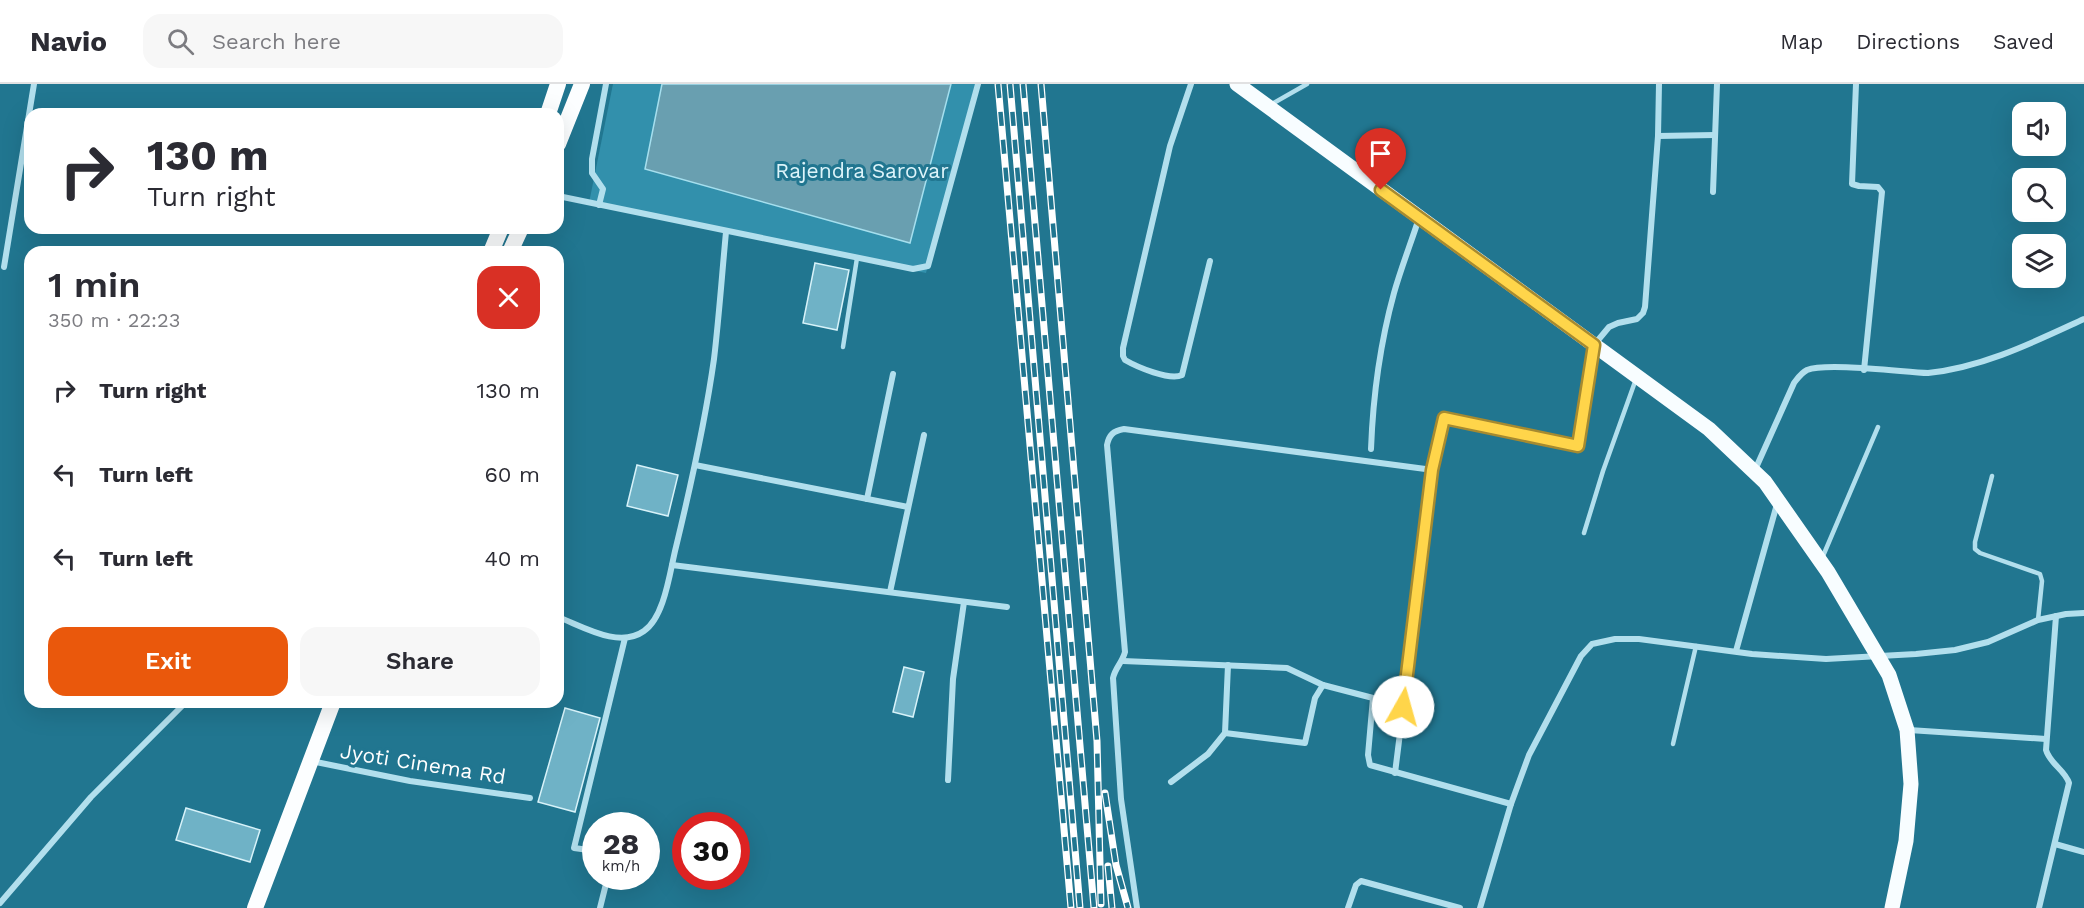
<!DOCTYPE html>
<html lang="en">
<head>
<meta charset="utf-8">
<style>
  :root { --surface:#fff; --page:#f7f7f7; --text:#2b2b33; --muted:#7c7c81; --line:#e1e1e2; --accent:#ea580c }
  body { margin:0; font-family:"Work Sans",sans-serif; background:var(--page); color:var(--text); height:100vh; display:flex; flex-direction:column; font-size:22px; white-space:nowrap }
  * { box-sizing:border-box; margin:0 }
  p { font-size:20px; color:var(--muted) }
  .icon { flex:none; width:33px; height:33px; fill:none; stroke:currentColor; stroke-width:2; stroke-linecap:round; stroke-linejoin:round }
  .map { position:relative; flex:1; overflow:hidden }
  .side { position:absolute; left:24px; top:162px; width:540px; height:462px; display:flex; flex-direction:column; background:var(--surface); border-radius:18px; box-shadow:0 6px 24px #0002 }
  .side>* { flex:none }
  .hud { position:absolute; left:24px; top:24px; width:540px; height:126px; border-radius:18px; box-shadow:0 6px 24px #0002; background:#fff; color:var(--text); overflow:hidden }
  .controls { position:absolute; left:2012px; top:18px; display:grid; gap:12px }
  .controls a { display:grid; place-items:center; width:54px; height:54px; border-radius:12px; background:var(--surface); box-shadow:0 6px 24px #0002; font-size:30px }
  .speed { position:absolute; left:582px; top:728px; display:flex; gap:12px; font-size:30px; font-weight:700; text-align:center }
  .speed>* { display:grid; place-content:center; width:78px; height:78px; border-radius:50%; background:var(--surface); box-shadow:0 6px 24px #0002; line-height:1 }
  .speed small { font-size:15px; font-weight:400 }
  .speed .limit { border:9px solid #d22; background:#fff; color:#111 }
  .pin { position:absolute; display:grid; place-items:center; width:51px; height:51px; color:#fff; margin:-62px -26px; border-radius:50% 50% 50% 0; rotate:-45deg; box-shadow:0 0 6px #0007 }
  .pin .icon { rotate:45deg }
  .me { position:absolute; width:66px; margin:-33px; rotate:7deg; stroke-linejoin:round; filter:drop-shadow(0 0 4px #0008) }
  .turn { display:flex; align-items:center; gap:21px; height:126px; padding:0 24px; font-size:27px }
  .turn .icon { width:78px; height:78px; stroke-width:2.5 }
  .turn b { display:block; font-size:42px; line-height:51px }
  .round { display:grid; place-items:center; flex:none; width:63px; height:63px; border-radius:18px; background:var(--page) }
  .overview { display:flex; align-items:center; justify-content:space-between; height:102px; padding:0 24px }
  h1 { font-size:36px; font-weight:600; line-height:45px }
  .primary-button { display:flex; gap:12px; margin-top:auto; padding:12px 24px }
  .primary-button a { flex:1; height:69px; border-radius:18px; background:var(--accent); color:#fff; font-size:24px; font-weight:600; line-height:69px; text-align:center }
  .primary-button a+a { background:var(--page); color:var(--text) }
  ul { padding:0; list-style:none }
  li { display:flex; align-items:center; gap:18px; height:84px; padding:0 24px }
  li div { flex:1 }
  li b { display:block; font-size:22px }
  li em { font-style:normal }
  header { display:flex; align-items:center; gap:36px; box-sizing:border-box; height:84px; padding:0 30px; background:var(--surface); border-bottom:2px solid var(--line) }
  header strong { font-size:28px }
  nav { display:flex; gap:33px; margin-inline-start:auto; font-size:21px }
  .search { width:420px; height:54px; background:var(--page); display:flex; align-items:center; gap:15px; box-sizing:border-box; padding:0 21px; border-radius:18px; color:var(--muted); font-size:22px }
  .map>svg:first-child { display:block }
</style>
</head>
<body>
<header>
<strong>Navio</strong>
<div class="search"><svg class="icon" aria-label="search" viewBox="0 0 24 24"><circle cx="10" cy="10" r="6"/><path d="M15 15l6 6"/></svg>Search here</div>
<nav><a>Map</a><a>Directions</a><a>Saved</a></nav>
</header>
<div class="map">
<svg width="2084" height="824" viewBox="0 0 2084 824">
  <rect width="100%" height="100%" fill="#217690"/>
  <path fill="#3290ac" d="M613,0H975L926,189L589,119Z"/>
  <path fill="#699fb0" stroke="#a5dfee" stroke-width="1.5" d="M662,0H951L910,159L645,85Z"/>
  <g fill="#6fb2c6" stroke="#d7f2f9" stroke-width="1.5">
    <path d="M815,179L849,186L837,246L803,239Z"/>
    <path d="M637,381L678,391L668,432L627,422Z"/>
    <path d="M904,583L924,588L913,633L893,628Z"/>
    <path d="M565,624L600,634L575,728L538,718Z"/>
    <path d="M186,724L260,746L250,778L176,756Z"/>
  </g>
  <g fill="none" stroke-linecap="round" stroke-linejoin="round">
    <g stroke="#b2dfed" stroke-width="4.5">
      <path d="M1270,21L1307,0"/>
      <path d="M843,263L857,174"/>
      <path d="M1992,392L1975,458V465L1980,469L2040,490L2042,497L2038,536"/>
      <path d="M1584,449L1603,387L1636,295"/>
      <path d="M1823,472L1878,343"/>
      <path d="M1673,660L1696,562"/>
    </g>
    <g stroke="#b2dfed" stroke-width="6">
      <path d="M1191,0L1170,62L1123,264V272L1125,276C1137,283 1170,297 1182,291L1210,177"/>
      <path d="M1856,0L1852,100L1859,102L1878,103L1882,108L1864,286"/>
      <path d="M1658,52L1715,51"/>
      <path d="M1713,108L1717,0"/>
      <path d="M558,112L913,185L928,182L978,0"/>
      <path d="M599,121L603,105L592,89V75L606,0"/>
      <path d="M4,183L34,0"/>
      <path d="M1371,365C1373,312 1380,260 1394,209C1401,184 1411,159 1419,134"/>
      <path d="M695,381L908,423"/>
      <path d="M1755,386L1794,299C1798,294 1801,289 1807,286C1826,278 1903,288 1928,289C1984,283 2034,258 2084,235"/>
      <path d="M867,415L893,290"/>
      <path d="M672,481L1007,523"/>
      <path d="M890,508L924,351"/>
      <path d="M558,533C582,542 619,565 644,547C665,533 670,486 676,463C691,401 705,339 714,275C719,233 722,190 726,148"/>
      <path d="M1736,567L1777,420"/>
      <path d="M1123,577L1287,584L1323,601"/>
      <path d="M1909,646L2046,655"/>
      <path d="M1225,649L1305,659L1315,614L1323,601L1373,614L1368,671L1370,681L1511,720"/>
      <path d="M311,677L410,697L530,714"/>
      <path d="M1395,689L1433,386"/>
      <path d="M948,696L953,595L964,518"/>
      <path d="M1171,698L1208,670L1225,649L1228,581"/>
      <path d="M2055,760L2084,768"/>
      <path d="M596,767L574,764L625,554"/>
      <path d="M0,819L91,713L186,618"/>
      <path d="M600,824L608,792"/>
      <path d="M1137,824L1121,715L1113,594C1115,584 1122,579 1125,568L1107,361C1109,351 1113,347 1124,345L1433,386L1444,334L1578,362L1594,261L1609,243L1618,239L1637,235L1643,229L1645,223L1658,52L1659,0"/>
      <path d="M1348,824L1356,801L1361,797L1460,824"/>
      <path d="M1480,824L1511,720L1529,671L1581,572L1592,560L1615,555H1639L1752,570L1826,575L1916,570L1955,566L1988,558L2038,536L2066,530L2084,529"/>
      <path d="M2039,824L2069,699C2065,686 2050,680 2046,666L2056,532"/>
    </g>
    <path stroke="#f8fdff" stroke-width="15" d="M1237,0L1709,345L1765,398L1828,488L1889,591L1907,646L1911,700L1906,757L1892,824"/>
    <g stroke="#fcfeff" stroke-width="16">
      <path d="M548,30L558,0"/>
      <path d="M558,60L582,0"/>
      <path d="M491,168L501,144"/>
      <path d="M510,168L521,144"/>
      <path d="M255,824L333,618"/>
    </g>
    <g stroke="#fff" stroke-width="7">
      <g id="rail">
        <path d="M998,0L1071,824"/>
        <path d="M1010,0L1080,824"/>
        <path d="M1023,0L1094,824"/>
        <path d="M1041,0L1097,657L1101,820"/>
        <path d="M1105,709L1116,781L1128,824"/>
        <path d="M1108,782L1112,824"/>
      </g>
    </g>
    <use href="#rail" stroke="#217690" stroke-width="4.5" stroke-dasharray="14" stroke-linecap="butt"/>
  </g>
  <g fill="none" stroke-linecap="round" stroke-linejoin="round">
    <g stroke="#a68a30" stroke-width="15">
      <path id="route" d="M1381,106L1594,261L1578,362L1444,334L1432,386L1403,623"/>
    </g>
    <use href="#route" stroke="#ffd54a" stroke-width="10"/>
  </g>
  <g text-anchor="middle" stroke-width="6" stroke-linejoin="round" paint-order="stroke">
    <g font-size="21" fill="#ddf4fa" stroke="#217690">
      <text x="862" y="94">Rajendra Sarovar</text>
    </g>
    <g font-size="21" fill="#fff" stroke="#217690">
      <text transform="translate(423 680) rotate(9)" y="7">Jyoti Cinema Rd</text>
    </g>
  </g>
</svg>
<div class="controls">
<a><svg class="icon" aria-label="sound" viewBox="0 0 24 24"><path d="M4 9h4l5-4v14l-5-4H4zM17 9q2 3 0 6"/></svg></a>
<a><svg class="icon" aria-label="search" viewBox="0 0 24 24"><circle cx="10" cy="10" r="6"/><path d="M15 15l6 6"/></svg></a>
<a><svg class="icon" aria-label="layers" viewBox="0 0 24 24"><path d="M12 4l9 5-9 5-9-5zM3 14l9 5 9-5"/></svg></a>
</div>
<div class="speed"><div>28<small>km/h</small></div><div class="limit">30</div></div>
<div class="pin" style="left:1381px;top:106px;background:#d93025"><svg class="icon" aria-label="arrive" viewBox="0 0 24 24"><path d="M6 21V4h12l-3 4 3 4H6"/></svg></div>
<svg class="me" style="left:1403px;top:623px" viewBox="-20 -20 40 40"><circle r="19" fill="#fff"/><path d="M0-13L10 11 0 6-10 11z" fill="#ffd54a"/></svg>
<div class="hud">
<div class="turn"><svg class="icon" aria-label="right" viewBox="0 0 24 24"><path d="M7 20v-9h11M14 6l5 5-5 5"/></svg><div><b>130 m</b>Turn right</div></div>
</div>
<section class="side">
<div class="overview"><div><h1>1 min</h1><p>350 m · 22:23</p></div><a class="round" style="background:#d93025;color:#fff"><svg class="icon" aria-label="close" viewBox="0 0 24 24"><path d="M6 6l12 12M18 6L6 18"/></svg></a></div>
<ul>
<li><svg class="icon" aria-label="right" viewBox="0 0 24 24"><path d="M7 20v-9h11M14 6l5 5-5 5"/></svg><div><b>Turn right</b></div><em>130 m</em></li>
<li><svg class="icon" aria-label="left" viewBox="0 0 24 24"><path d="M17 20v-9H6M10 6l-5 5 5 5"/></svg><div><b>Turn left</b></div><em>60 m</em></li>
<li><svg class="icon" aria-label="left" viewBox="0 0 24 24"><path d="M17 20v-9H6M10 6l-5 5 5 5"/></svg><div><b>Turn left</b></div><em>40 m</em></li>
</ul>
<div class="primary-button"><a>Exit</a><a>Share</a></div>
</section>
</div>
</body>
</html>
